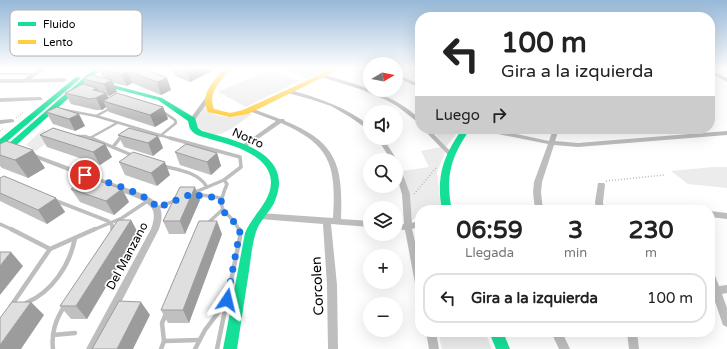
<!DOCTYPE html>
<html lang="es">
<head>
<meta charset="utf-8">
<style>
  :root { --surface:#fff; --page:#f2f2f2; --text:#222; --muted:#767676; --line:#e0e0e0 }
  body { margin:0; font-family:"Varela Round",sans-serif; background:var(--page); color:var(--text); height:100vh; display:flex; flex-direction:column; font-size:15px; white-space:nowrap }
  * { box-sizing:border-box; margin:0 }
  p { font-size:13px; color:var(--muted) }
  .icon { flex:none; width:22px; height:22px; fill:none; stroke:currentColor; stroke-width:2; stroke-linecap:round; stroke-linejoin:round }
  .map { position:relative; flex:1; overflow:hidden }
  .side { position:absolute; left:415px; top:205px; width:300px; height:132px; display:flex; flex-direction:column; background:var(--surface); border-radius:16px; box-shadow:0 4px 16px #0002 }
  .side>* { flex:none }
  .guide { position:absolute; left:415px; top:12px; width:300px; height:122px; border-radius:16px; box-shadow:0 4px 16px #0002; background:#fff; color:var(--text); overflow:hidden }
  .needle { width:26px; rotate:80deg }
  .controls { position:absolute; left:363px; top:57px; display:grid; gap:8px }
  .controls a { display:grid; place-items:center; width:40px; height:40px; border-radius:50%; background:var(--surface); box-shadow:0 4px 16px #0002; font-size:20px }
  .pin { position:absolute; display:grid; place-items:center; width:34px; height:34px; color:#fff; margin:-17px; border:2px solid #fff; border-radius:50%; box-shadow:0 1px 4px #0007 }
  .me { position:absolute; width:44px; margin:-22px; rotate:10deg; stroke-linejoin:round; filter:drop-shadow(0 0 3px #0008) }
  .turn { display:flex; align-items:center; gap:14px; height:84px; padding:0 20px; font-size:18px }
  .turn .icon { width:52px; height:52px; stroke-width:2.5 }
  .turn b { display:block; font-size:28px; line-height:34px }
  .then { display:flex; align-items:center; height:38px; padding:0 20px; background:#0003; gap:8px; font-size:15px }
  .eta { display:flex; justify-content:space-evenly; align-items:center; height:68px; text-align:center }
  .eta b { font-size:24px; font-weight:800; line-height:28px }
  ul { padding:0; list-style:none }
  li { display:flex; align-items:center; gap:12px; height:50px; margin:0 8px 6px; padding:0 12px; border:2px solid var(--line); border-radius:16px }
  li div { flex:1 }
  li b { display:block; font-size:15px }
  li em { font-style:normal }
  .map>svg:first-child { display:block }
</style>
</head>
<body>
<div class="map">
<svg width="727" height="349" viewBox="0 0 727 349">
  <rect width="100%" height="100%" fill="#fff"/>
  <g fill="#ececec">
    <path d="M271,69L299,81L246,107L218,92Z"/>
    <path d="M284,69H331L308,79Z"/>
    <path d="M204,107C213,116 224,118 237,116C242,115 246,112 252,114C233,127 216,147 195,124V119Z"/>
    <path d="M43,129L56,136L36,151L26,145Z"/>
    <path d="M431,129H460L446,147Z"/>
    <path d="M441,147L445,153L437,172L441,207L435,210H420V216L412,220L410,196L403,171L429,167L421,151Z"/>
    <path d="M713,167H727V188L688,184L671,171Z"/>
    <path d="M438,332H485L492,349H442Z"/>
  </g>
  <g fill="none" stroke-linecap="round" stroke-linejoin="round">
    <g stroke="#b9b9b9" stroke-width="1" stroke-dasharray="1 1.5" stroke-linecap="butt">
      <path d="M72,73L77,69"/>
      <path d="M16,118L24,112"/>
      <path d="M0,131L4,128"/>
    </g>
    <g stroke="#b9b9b9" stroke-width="1.5" stroke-dasharray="1 2" stroke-linecap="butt">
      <path d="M606,181L664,175"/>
      <path d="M414,194L436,168"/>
    </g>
    <g stroke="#bebebe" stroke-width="2.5">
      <path d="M60,109L96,116L173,139"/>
      <path d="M96,116L111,108"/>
      <path d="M76,136H85L93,139"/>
      <path d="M160,136L176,123L175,120L162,111"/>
      <path d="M90,138L117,123"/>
      <path d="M119,139L123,135"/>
    </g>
    <g stroke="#bebebe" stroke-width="3.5">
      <path d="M91,138L134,156"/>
      <path d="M170,138L240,157L241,167L224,180L193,193"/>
      <path d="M113,147L120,138"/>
      <path d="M163,166C179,170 198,172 207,187"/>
      <path d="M224,180L227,184C213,217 229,207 239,230"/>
      <path d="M195,194L221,198"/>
      <path d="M54,200L108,221L112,225V230"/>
      <path d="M157,208L176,200"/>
      <path d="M208,223L222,210"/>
      <path d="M0,224L13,230"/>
      <path d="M93,230L122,218L149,200"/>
    </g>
    <g stroke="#bebebe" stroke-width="4.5">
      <path d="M11,229L50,249"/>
      <path d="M26,303C52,292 70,265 75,238"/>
      <path d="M11,306L50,249L95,229"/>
      <path d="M53,335L75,333"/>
      <path d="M164,341L162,323L166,314"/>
      <path d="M53,349C51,332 56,319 65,305"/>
      <path d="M161,349L164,341L199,340"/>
      <path d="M195,349L205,330L227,301"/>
      <path d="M217,349L240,237L239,229"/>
    </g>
    <g fill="#bebebe" fill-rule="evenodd">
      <path d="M39,69H45L31,79L64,78L67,80L64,82L0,83V79H24L29,75H0V73H33Z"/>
      <path d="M710,70L727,78V82L710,73Z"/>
      <path d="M396,74L420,84V88L396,77Z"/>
      <path d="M321,75H325C359,85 393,94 420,119V124L397,106L386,100L360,89L321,77Z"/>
      <path d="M290,90C319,98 346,107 370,126V131L350,117L331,106L310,99L288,93L287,92Z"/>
      <path d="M208,96L211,98L194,121H190V119L206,97Z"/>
      <path d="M40,97L42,98V100L0,102V98Z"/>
      <path d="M251,108L280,119H284L285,121C337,142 343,165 341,219L370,221V227L331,224L337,285L338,349H328L327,285L323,224L260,219L257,218L256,216L257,214L260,213L333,218C336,167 332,145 281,123L245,148H241L240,147L241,146L276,121L249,111L248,110Z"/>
      <path d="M12,119L14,120V122L0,124V120Z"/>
      <path d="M423,129H429L452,153L453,154L452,155H448Z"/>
      <path d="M480,129H492L549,141L553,129H559L555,141L578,143L727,131V135L578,147L554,145L542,182L541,192L543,210H535L533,192L534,182L548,144L483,131Z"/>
      <path d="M377,138H383L397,160V161L399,163L410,194L412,223L420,220V226L412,229L420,262V287L417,286L415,283L405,230L396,229V223L404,224L402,194L396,174V160H391Z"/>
      <path d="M29,152L143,194C161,203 165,210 159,229L97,349H86L151,229C157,211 154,206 137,198L27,155L26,154L27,153Z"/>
      <path d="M598,183H604L605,185L603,202L604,210H596L595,202Z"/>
      <path d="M710,211L727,213V219L710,217Z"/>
      <path d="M710,269L713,270L719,286L727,285V293L722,294L727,308V327L723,325L713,296H710Z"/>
      <path d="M426,332H436L439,349H429Z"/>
      <path d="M551,332H562L570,349H559Z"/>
      <path d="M627,332H637L639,349H629Z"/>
    </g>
    <g fill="#16e098" fill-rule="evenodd">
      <path d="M94,69H101L3,157L0,158V151Z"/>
      <path d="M76,77L81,78L3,145H0V139Z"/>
      <path d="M102,82L162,98L195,118L198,128L202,131C234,140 293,152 276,198C272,211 260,219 256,232C252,244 251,258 249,271C245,297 241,323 237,349H223L245,233C252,215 271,202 271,182C270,154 231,145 210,139C204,137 195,136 191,130C189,128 189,124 188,121L158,100L100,85V83Z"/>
      <path d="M462,129H470C451,157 445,176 452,210H442C436,176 443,157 462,129Z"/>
      <path d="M489,332H503L510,349H496Z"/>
    </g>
    <path fill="#ffcf43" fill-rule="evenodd" d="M224,69H231C221,81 207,92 214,109L230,113L243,110L332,69H340L248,114L230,117L208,112C199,95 213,81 224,69Z"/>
  </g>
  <g fill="#c0c0c0">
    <path d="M99,69H145L167,78L171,90L161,95L132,83L127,86L113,83L117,92L109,96L107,95L109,98L163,107L168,119L155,127L109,112L106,107L102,110H96L71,104L65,93L86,85L83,79H105V77H103Z"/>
    <path d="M173,69H216L190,82L175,76Z"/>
    <path d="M57,107L85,126L75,131L53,124L46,112Z"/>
    <path d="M40,135L112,157L100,165L47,147Z"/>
    <path d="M118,135L158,136L163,148L153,156L124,147Z"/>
    <path d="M0,144L45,168L28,178L2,168L0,166Z"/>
    <path d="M175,152L217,153L221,166L211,175L180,165Z"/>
    <path d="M119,162L170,175L157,186L125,175Z"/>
    <path d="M0,178L56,198L65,212L47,224L0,201Z"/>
    <path d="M71,189H122L129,202L114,215L80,202Z"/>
    <path d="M200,200L185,234H169L163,221Z"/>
    <path d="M131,220L138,233L87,319H71L60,306Z"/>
    <path d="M222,234L189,323H168L161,310Z"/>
  </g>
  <g fill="#9c9c9c">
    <path d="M190,69H216L190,82L187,71Z"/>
    <path d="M128,71L132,83L127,86L121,74Z"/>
    <path d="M167,78L171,90L161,95L157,82Z"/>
    <path d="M112,80L117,92L109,96L104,84Z"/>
    <path d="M97,88L100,96L106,93L111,103L103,101L106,107L102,110L96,98L93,90Z"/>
    <path d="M163,107L168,119L155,127L150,115Z"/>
    <path d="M79,114L85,126L75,131L69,119Z"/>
    <path d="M158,136L163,148L153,156L148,143Z"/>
    <path d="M105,144L112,157L100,165L93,152Z"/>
    <path d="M33,150L45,168L28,178L15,160Z"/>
    <path d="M217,153L221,166L211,175L207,162Z"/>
    <path d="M165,162L170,175L157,186L151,173Z"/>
    <path d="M195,187L200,200L185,234L180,221Z"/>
    <path d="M122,189L129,202L114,215L106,201Z"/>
    <path d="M56,198L65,212L47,224L38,210Z"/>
    <path d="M131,220L138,233L87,319L76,306Z"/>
    <path d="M217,221L222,234L189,323L183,310Z"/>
    <path d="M11,252L23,266L0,295V266Z"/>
    <path d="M31,302L44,315L21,349H0V345Z"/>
    <path d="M141,302L150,315L133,349H117Z"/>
  </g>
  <g fill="#dfdfdf" stroke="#9c9c9c">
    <path d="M101,69H145L167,78L157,82L128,71L121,74Z"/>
    <path d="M182,69H190L187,71Z"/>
    <path d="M91,75L112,80L104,84L83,79Z"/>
    <path d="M83,84L97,88L93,90L106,93L96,98L90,99L65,93Z"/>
    <path d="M117,93L163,107L150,115L103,101Z"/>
    <path d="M57,107L79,114L69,119L46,112Z"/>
    <path d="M53,128L105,144L93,152L40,135Z"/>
    <path d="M129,128L158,136L148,143L118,135Z"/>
    <path d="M6,141L33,150L15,160L0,155V144Z"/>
    <path d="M186,144L217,153L207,162L175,152Z"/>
    <path d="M133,152L165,162L151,173L119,162Z"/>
    <path d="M4,176L56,198L38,210L0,193V178Z"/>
    <path d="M88,177L122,189L106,201L71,189Z"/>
    <path d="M180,187H195L180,221H163Z"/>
    <path d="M118,220H131L76,306H60Z"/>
    <path d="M199,221H217L183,310H161Z"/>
    <path d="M0,252H11L0,266Z"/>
    <path d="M119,301L141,302L117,349H92Z"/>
    <path d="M12,302H31L0,345V318Z"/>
  </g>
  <linearGradient id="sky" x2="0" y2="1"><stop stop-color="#97b8d8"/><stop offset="0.58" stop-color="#fff"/><stop offset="1" stop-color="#fff" stop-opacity="0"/></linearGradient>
  <rect width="727" height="118" fill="url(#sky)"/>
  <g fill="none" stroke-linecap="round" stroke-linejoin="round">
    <path stroke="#1a73e8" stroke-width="7" stroke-dasharray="0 12.6" d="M85,175C102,181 149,193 157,208L194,193L200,196L221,198L222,210L236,224L240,231L227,300"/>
  </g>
  <g text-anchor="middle" stroke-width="3.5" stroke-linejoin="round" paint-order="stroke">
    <g font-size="12" fill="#000" stroke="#fff">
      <text transform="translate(248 138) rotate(24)" y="4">Notro</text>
      <text transform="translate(127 256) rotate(-62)" y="4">Del Manzano</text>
    </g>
    <g font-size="14" fill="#000" stroke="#fff">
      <text transform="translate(317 286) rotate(-93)" y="5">Corcolen</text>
    </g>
  </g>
  <rect x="10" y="10" width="132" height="46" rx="6" fill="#fff" stroke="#b2b2b2" stroke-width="1"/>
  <rect x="18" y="22" width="18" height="4" fill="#16e098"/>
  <rect x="18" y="40" width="18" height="4" fill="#ffcf43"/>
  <g font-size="11" fill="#000">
    <text x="43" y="28">Fluido</text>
    <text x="43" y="46">Lento</text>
  </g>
</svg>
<div class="controls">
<a><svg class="needle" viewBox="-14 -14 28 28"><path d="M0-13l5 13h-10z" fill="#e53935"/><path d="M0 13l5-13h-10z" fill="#767676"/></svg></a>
<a><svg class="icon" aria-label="sound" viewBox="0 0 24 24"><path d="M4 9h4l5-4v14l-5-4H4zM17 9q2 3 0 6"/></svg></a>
<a><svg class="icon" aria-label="search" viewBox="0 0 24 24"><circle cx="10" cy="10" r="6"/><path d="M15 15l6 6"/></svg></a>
<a><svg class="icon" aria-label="layers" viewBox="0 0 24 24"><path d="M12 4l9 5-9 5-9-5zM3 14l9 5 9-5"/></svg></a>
<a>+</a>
<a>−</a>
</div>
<div class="pin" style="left:85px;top:175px;background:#d93025"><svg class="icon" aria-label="arrive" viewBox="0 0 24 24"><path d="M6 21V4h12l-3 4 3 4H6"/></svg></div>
<svg class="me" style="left:227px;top:300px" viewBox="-20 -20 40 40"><path d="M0-17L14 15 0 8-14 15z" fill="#1a73e8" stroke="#fff" stroke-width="4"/></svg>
<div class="guide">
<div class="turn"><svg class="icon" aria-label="left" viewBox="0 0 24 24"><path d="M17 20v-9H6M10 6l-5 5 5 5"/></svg><div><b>100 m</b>Gira a la izquierda</div></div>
<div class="then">Luego<svg class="icon" aria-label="right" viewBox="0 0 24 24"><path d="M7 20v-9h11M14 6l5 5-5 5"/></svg></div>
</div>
<section class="side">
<div class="eta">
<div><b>06:59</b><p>Llegada</p></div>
<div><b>3</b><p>min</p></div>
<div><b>230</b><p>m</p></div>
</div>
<ul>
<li><svg class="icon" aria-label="left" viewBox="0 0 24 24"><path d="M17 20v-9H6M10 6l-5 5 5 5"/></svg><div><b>Gira a la izquierda</b></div><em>100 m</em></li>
</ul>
</section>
</div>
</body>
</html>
